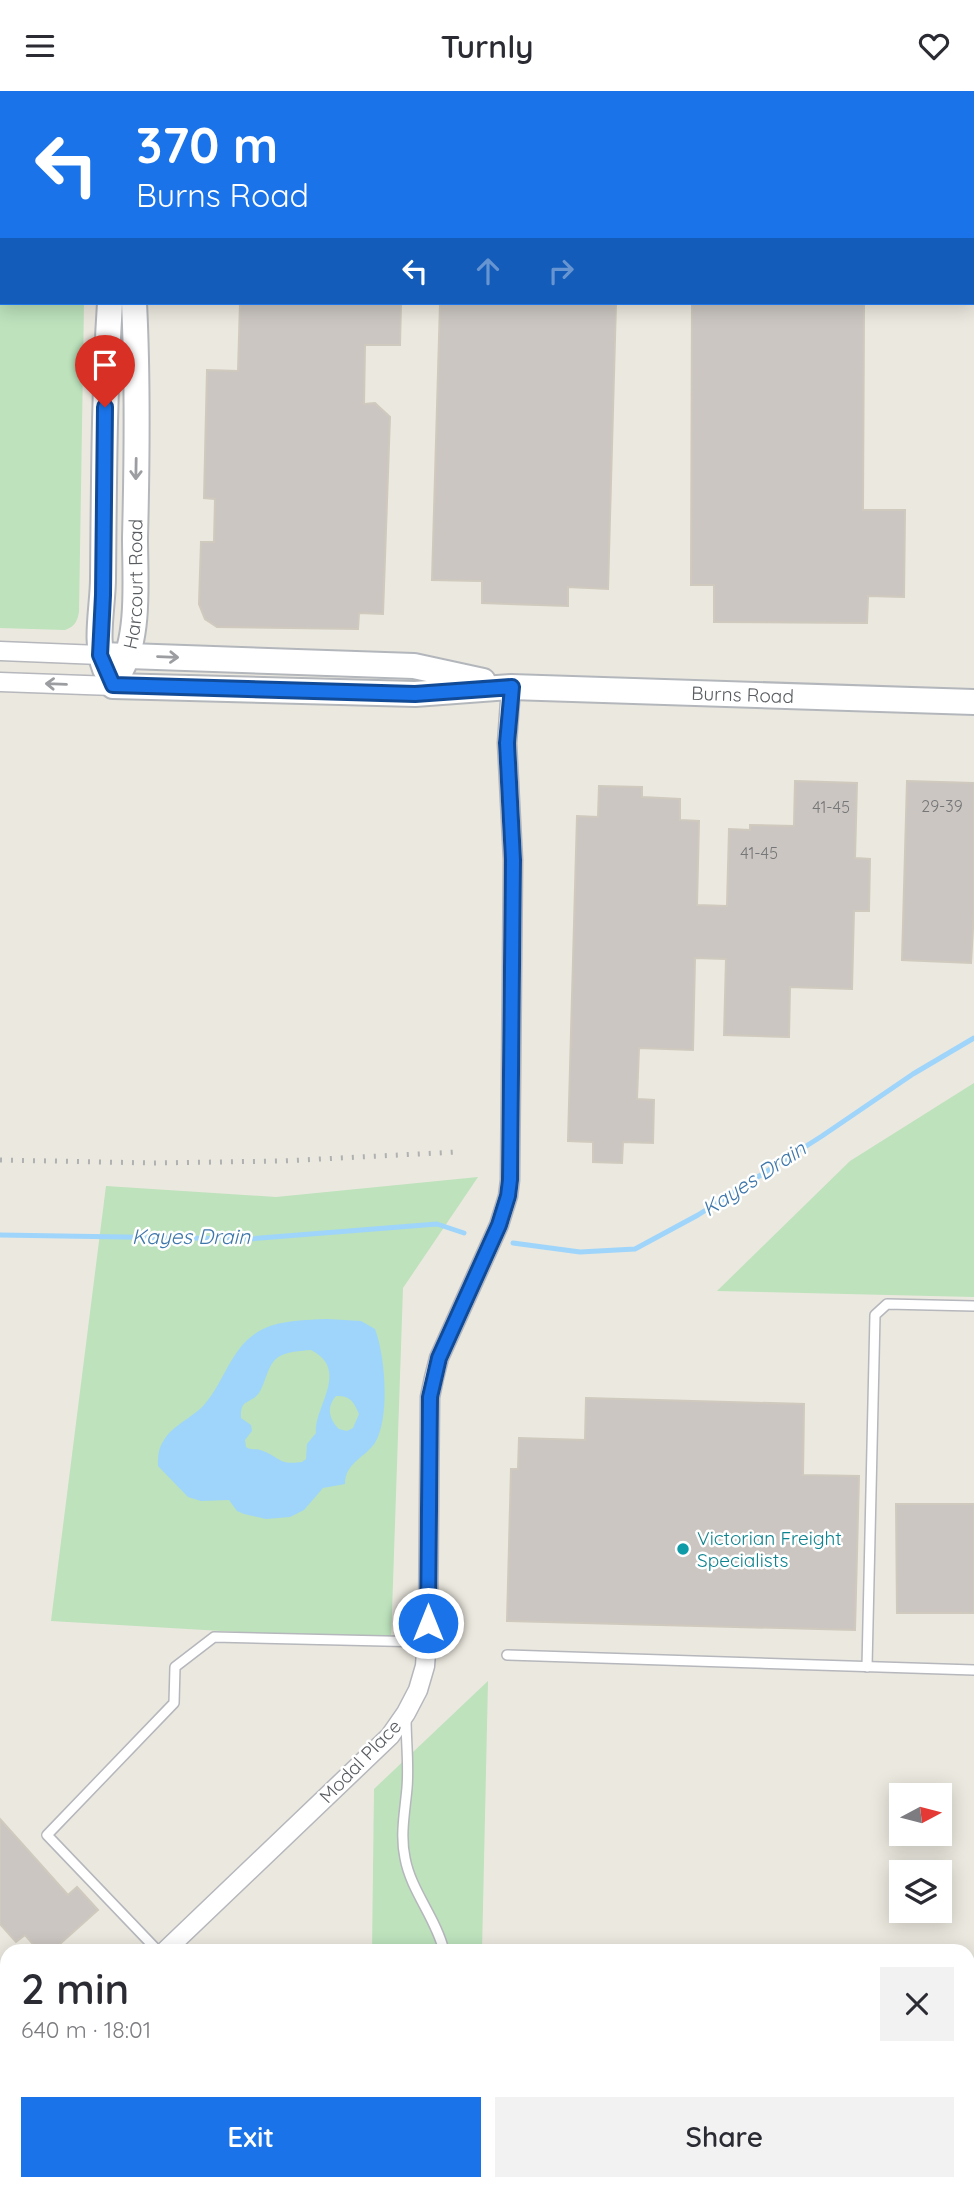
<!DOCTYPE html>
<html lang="en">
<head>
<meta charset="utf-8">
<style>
  :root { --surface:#fff; --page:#f2f2f3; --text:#2b2b33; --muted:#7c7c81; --accent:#1a73e8 }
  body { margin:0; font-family:Quicksand,sans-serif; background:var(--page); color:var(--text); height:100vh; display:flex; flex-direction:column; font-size:26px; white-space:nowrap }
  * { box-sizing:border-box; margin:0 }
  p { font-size:23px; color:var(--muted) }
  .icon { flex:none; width:38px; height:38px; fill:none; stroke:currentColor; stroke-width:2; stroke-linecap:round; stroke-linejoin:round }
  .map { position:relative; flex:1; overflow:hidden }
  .side { position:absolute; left:0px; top:1853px; width:975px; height:247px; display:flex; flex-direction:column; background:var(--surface); border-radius:21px 21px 0 0; box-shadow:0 4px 18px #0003 }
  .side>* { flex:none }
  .guide { position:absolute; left:0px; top:0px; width:975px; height:214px; box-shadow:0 4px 18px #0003; background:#1a73e8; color:#fff; overflow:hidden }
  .needle { width:46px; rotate:83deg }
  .fabs { position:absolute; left:889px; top:1692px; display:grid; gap:14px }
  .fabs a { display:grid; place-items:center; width:63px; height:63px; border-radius:0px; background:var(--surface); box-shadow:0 4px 18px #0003; font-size:35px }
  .pin { position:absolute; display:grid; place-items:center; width:60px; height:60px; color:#fff; margin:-72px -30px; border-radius:50% 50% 50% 0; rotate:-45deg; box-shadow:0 0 7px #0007 }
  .pin .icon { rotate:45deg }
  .me { position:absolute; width:77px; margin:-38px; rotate:0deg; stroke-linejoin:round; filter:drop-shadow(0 0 5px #0008) }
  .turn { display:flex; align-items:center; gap:24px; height:147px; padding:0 21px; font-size:32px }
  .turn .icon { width:91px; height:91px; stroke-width:2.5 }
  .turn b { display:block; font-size:49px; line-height:60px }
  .lanes { display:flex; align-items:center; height:66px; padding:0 21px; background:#0003; justify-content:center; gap:35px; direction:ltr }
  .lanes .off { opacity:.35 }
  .round { display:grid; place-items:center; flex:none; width:74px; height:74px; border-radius:0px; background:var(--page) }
  .summary { display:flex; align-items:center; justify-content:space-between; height:119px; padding:0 21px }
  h1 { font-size:42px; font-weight:600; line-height:52px }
  .cta { display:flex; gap:14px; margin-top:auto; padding:14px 21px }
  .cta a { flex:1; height:80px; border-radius:0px; background:var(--accent); color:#fff; font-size:28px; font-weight:600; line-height:80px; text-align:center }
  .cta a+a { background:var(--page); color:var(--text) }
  header { display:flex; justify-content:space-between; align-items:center; height:91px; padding:0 21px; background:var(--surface); font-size:32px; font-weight:600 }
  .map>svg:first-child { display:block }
</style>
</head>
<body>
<header><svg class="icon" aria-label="menu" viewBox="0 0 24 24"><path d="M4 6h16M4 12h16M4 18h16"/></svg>Turnly<svg class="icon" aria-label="heart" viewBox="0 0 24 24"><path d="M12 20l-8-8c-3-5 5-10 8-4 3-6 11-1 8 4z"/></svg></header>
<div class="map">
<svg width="974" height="2099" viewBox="0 0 974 2099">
  <rect width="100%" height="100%" fill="#ebe8df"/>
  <g fill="#bde2bc">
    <path d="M0,0H88L2,2V212H84L79,521C77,531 75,535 65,539L0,537Z"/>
    <path d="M974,992V1206L717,1200L850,1070Z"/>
    <path d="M478,1086L403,1197L391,1550L51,1530L106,1095L276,1106Z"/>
    <path d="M488,1590L482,1860H372L374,1698Z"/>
    <rect x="365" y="2093" width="94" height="6"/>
  </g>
  <path fill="#9fd5fb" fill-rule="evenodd" d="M327,1228L361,1230L375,1238C385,1264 390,1324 376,1350C367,1366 345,1371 345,1393L323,1397L304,1419L290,1426L266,1428L244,1423L237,1420L229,1409L201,1410L188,1406L158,1375C158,1365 158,1358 164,1349C172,1335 193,1326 204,1314C226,1289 231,1254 263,1238C281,1229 307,1229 327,1228ZM311,1259C351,1279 313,1317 316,1342L307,1353L306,1368L302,1371C278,1374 281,1367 263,1360C256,1357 252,1360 246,1356L245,1349L252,1340L251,1334L241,1327C240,1307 250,1314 259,1302C266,1291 267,1275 277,1267C286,1260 301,1260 311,1259ZM336,1305C350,1304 354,1311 359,1323L353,1337L347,1340L339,1338C329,1328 326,1316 336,1305Z"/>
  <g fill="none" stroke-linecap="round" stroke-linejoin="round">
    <g stroke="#9fd5fb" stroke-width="5">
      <path d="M0,1144L249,1148L437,1133L464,1142"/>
      <path d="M513,1152L580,1161L635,1158L698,1124L822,1045L913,983L974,947"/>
    </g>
  </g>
  <g fill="#cbc6c1" stroke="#cfc9be" stroke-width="2">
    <path d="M240,212H401L400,254H365L364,313L375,312L390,326L383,523L359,522L358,538L217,536L205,528L199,513L201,451H214L215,408L204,407L207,279L238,280Z"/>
    <path d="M440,212H616L608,498L568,496V515L482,512V490L432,489Z"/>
    <path d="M692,212H864L863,419H905L904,506L868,505L867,532L714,531V494H691Z"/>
    <path d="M795,690L857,692L855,767L870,768L869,820H854L852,898L790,896L789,946L724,944L726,868L695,867L693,959L639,957L637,1008L654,1009L653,1052L623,1051L622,1072L593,1071V1051L568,1050L577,725L598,726L599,695L642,696V706L680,708V729L699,730L697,814L727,815L729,738L750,739V734L794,735Z"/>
    <path d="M907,690L974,692V820L971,872L902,869Z"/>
    <path d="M586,1307L804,1313L803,1384L859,1385L855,1539L507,1530L511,1378H518L519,1347L585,1349Z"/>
    <path d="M896,1413H974V1522H897Z"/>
    <path d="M0,1728L68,1804L77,1796L98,1819L52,1860H39L25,1844L16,1851L0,1833Z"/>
  </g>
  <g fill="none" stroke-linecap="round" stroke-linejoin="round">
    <g stroke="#b5b7bc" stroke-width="12">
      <g id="lane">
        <path d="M507,1564L974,1579"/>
        <path d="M867,1576L875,1224L887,1213L974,1215"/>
        <path d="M406,1627C406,1650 409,1674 407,1697C405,1720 400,1744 405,1767C411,1800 436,1827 444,1860"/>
        <path d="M158,1860L47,1744L174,1612L175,1576L214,1546L427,1551"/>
      </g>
    </g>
    <g stroke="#b5b7bc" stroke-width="21">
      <g id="street">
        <path d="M0,560L100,564"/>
        <path d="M0,591L113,595"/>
        <path d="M165,1860L390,1645L406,1622L418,1599L425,1575L428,1532L430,1306L434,1287L439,1267L499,1134L508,1105L510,1089L513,769L507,652L511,596"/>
        <path d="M0,2017L7,2010"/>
      </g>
    </g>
    <g stroke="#b3b7bc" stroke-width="28">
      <g id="secondary">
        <path d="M122,2V0"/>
        <path d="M100,564L414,575L483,590"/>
        <path d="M105,578C94,551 103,516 103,487C104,395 104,304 110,212"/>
        <path id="s1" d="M121,579C140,544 135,487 135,447C137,368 138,290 134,212"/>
        <path id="s2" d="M113,595L415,603L511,596L974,611"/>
      </g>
    </g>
    <use href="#lane" stroke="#fff" stroke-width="9"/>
    <use href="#street" stroke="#fff" stroke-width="18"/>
    <use href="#secondary" stroke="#fff" stroke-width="24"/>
    <path stroke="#b0b1b1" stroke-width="5" stroke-dasharray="2 9" stroke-linecap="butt" d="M0,1069L153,1072L282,1070L457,1061"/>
  </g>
  <defs><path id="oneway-shaft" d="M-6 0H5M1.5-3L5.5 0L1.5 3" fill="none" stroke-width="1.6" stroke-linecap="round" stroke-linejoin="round" transform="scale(1.75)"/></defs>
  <g stroke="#9b9da0">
    <use href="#oneway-shaft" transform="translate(136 378) rotate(91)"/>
    <use href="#oneway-shaft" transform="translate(168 566) rotate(2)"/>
    <use href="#oneway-shaft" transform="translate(56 593) rotate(-178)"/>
  </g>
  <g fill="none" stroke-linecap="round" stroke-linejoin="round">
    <g stroke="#114b97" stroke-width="18">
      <path id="route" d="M105,316L103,504L100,564L113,594L415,603L512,596L507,652L513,769L510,1089L508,1105L499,1134L439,1267L430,1306L428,1532"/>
    </g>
    <use href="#route" stroke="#1a73e8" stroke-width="12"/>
  </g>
  <circle fill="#0f9aa8" stroke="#fff" stroke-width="2.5" cx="683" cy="1458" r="7"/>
  <g text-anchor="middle" stroke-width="5" stroke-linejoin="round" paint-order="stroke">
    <g font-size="16" fill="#757678">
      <text x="942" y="721">29-39</text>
      <text x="831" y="722">41-45</text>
      <text x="759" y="768">41-45</text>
    </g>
    <g font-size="19" fill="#585c60" stroke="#fff">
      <text dy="7" stroke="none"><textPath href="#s1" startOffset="88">Harcourt Road</textPath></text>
      <text dy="7" stroke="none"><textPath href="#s2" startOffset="630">Burns Road</textPath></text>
      <text transform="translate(360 1670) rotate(-46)" y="7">Modal Place</text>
    </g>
    <g font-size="19" fill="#0d838f" stroke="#fff" text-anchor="start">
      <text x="697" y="1454">Victorian Freight<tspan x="697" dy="22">Specialists</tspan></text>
    </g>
    <g font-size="21" font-style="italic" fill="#3f77ab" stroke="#fff">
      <text transform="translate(754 1088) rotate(-33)" y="7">Kayes Drain</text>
      <text x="191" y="1153">Kayes Drain</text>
    </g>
  </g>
</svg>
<div class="fabs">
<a><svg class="needle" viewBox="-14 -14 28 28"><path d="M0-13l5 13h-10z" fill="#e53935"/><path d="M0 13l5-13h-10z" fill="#7c7c81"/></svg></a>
<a><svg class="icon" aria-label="layers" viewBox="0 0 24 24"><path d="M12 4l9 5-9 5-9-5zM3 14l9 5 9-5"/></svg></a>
</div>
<div class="pin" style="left:105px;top:316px;background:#d93025"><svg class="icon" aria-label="arrive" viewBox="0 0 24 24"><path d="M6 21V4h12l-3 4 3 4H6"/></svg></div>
<svg class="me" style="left:428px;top:1532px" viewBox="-20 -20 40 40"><circle r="17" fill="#1a73e8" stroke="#fff" stroke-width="3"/><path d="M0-11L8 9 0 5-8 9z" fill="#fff"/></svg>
<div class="guide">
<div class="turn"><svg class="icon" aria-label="left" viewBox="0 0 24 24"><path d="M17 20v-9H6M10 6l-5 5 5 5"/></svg><div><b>370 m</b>Burns Road</div></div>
<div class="lanes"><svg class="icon" aria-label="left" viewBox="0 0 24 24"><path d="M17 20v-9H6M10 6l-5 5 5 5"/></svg><svg class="icon off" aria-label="ahead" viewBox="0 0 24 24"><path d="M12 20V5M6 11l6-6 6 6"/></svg><svg class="icon off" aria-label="right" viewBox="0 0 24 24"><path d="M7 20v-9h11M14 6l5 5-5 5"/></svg></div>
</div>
<section class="side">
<div class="summary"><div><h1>2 min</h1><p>640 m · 18:01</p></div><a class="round"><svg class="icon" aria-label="close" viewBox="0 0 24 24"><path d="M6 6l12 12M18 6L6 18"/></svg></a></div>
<div class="cta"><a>Exit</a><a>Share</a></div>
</section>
</div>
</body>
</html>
